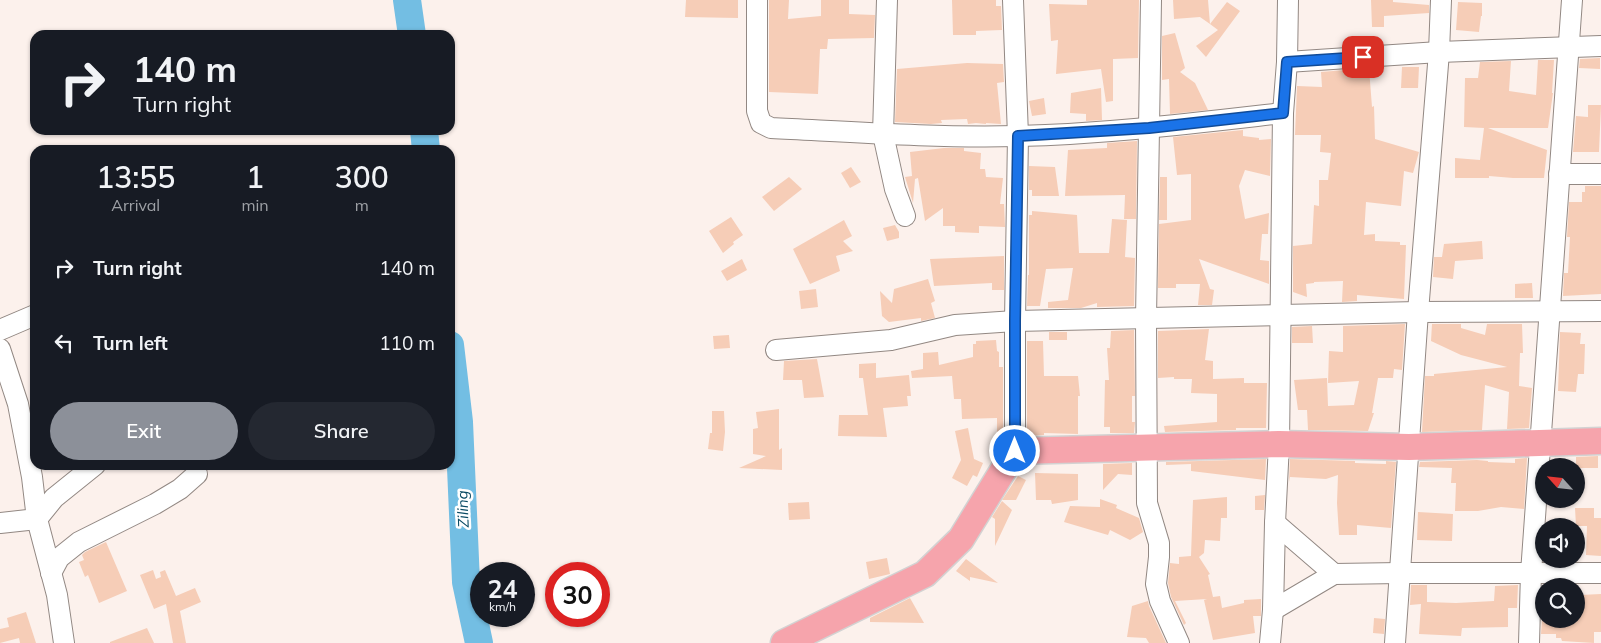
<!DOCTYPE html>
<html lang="en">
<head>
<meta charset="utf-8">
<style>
  :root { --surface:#171b24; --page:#242831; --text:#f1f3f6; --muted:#9ea1a6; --accent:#8c9099 }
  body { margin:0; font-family:Mulish,sans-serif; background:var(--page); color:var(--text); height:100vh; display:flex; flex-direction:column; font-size:19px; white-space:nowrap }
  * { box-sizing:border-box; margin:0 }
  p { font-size:16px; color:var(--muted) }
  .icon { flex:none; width:28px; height:28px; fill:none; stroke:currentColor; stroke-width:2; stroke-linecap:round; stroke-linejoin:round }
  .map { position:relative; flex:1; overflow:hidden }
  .sheet { position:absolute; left:30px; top:145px; width:425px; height:325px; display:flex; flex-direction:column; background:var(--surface); border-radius:15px; box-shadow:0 1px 4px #0004 }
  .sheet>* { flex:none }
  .hud { position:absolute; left:30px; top:30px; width:425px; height:105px; border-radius:15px; box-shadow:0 1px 4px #0004; background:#171b24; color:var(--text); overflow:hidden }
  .needle { width:32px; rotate:297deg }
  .fabs { position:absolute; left:1535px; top:458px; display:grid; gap:10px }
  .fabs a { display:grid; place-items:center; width:50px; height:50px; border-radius:50%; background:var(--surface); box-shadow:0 1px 4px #0004; font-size:25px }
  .speed { position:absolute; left:470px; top:562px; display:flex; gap:10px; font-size:25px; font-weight:700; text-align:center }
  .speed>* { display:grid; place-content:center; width:65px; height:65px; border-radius:50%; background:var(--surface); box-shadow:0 1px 4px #0004; line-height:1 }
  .speed small { font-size:12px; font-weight:400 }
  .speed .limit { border:8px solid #d22; background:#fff; color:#111 }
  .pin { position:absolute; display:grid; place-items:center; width:42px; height:42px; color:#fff; margin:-21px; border-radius:10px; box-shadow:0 2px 8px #0006 }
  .me { position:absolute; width:55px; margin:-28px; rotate:0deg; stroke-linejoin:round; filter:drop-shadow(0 0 4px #0008) }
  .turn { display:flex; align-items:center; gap:18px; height:105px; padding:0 20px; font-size:22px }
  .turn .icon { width:65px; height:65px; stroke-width:2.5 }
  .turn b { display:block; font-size:35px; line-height:42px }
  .eta { display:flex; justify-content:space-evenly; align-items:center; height:85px; text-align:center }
  .eta b { font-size:30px; font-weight:600; line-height:35px }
  .cta { display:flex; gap:10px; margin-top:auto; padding:10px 20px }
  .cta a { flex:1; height:58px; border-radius:30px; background:var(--accent); color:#fff; font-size:20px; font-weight:600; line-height:58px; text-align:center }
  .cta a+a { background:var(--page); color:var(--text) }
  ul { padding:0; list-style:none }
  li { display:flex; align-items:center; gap:15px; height:75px; padding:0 20px }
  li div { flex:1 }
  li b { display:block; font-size:19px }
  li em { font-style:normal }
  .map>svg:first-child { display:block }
</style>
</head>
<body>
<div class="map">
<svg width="1601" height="643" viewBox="0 0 1601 643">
  <rect width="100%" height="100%" fill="#fcf1ec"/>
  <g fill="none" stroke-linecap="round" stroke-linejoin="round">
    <g stroke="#73bee3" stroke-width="28">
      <path d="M407,0L412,35"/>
      <path d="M424,130L426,150"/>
      <path d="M450,345L459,422L466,582L479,643"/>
    </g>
  </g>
  <g fill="#f6cdb7">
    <path d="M686,0H738V18L685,17Z"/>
    <path d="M769,0H789L788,19L821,16V0H849V14L875,15L874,38L828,39L827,49H820L818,94L769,92Z"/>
    <path d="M952,0H996V6H1001L1002,30L976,31V35H953Z"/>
    <path d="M1087,0H1139L1138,58L1113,59V101L1106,102L1101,69L1056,74L1058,40L1051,41L1049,4L1087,5Z"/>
    <path d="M1173,0H1208L1210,24L1200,17L1174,19Z"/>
    <path d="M1371,0H1393V2L1429,5V13L1384,16V27H1372Z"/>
    <path d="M1227,2L1240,11L1206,57L1196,46L1218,30L1210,24Z"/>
    <path d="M1458,2L1482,3V16H1481L1479,32L1456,30Z"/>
    <path d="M1175,33L1185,68L1180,72L1195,83L1208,110L1170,114L1169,79L1162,80V36Z"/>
    <path d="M1600,58V69L1579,68L1580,59Z"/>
    <path d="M1538,60H1554L1552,93H1553L1548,128H1488L1547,150L1544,178H1513L1489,176V178H1455V158L1480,160L1484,128L1464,127L1465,78H1478L1480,62L1511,61L1509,91L1536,95Z"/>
    <path d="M967,63L1003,64L1004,82L997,83L1001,124L986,123V124L976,123L968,124L967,119L941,120L942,123L931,124L895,122L897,69Z"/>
    <path d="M1402,67H1419L1418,88H1401Z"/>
    <path d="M1369,68L1372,107L1374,106L1375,139L1419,152L1413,173L1404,171L1401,206L1366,202L1364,235L1375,234V241L1400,242V245H1406L1404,299L1357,295V301L1342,302L1343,281L1314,282V283L1306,284L1307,297L1293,292V246L1312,244L1314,205L1319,206V180H1328L1331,153L1320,152L1321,135H1295L1297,86L1322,87L1321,72Z"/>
    <path d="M1101,88L1102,120L1086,121V114L1070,113L1071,93Z"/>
    <path d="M1044,98L1046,114L1032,116L1029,101Z"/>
    <path d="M1588,105H1601L1599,152H1573L1576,116L1588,117Z"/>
    <path d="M1243,130V136L1259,138V140L1271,139L1270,176L1245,170L1239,186L1245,219L1269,213L1268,234H1262L1260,260L1269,261V284L1199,259L1210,289L1214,290L1212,305H1198L1200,284H1176V288H1158L1159,224L1191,220V174L1177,175L1173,137Z"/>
    <path d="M1137,141L1136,219H1124L1125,195L1065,196L1068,150L1107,148V143Z"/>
    <path d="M944,148H964V151L981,153L980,169H985L986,177L1003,178L1000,204H1004L1005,227L979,226V233L955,232V226H943V208L925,221L918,178L915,179L913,203L905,177L912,176L910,152Z"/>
    <path d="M1029,166L1055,167L1059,196H1032V190H1029Z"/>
    <path d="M851,167L861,182L850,188L841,173Z"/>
    <path d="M789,177L802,189L774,211L762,197Z"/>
    <path d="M1160,177H1167V220H1159Z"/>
    <path d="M1585,186H1601V294L1563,296L1564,273H1568L1570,237H1567L1569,202H1582V192H1585Z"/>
    <path d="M1032,211L1077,215L1079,253H1109L1112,219L1127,220L1125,257L1135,258L1134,306L1097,307V303L1081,308H1048V302L1068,300L1073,268L1046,269L1040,306H1027L1028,275H1029V215H1032Z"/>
    <path d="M731,217L743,235L733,242L734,244L723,253L709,231Z"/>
    <path d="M844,220L852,236L843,241L853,251L836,256L840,271L810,284L793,249Z"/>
    <path d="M895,225L899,232V238L887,241L883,228Z"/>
    <path d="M1482,241L1483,259L1455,261L1453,279L1433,277L1434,257H1442L1444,244Z"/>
    <path d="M1004,256V290H992V283L934,286L930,259Z"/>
    <path d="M742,259L747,270L727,281L721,271Z"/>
    <path d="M928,279L935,301L931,303L935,318L921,321V318L889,322L882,316L880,291L892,303L894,289Z"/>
    <path d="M1532,283L1533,298H1515V284Z"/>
    <path d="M816,289L818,307L801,309L799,291Z"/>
    <path d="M1405,324L1402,370L1394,369L1393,378H1378L1372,413H1374L1368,431L1308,430L1307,410H1298L1294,380L1327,378L1328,406L1354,405L1359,381L1328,383L1329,351L1343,352V326Z"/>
    <path d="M1432,324H1461V328L1485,335L1487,324H1522L1523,353H1520L1519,386L1532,388L1529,428L1507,429L1509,392L1485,385L1482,430L1422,432L1425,376H1434V374L1507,367L1461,355L1431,341Z"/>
    <path d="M1312,326L1313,343H1292V327Z"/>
    <path d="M1209,329L1205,360L1213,361V379L1244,378V383H1267L1266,428H1236V430L1165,432L1164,426L1217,422V394L1191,393L1192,379H1174V377L1158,378V331Z"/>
    <path d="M1134,330L1135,396H1132V422H1135L1134,433H1110V427H1104L1105,380H1109L1107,348H1110L1111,331Z"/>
    <rect x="1049" y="332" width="18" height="8"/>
    <path d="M1560,332L1581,333L1580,344H1585L1584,374H1578L1576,392L1558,391Z"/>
    <path d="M729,335L730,348L714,349L713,336Z"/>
    <path d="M996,340L997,351L999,352V367H1003V432H997V418L962,419L961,399H954L952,376L912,378L911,371L923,369V353L938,352L939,365L973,357V344H976V341Z"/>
    <path d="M1027,341H1043L1044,376H1078L1080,396H1078V434L1044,433V435L1027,436Z"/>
    <path d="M817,359L824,397L804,398L802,380H783L784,361Z"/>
    <path d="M876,363V378L909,375L911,396H907L908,406L883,408L887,437L838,436L839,415H868L863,378H859V364Z"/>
    <path d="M779,409V450L782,448V470L739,468L766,456L753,454V429L758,428L756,412Z"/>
    <path d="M712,411H724L725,432L723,451L708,449L710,433H712Z"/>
    <path d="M968,428L974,459L983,463L977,477L973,475L967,486L952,478L961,460L955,431Z"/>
    <path d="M1598,456V468H1576V457Z"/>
    <path d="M1527,458L1524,509L1501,507L1478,511H1455L1456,483H1451L1452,468L1419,467L1420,462L1477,460L1488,461V462L1515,463V459Z"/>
    <path d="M1266,459L1265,480L1191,471V464L1166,465V462Z"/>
    <path d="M1290,459L1355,461V463L1386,464V461L1396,462L1391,528L1357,525V535H1339L1337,503L1338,475L1326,479L1290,477L1289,482Z"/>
    <path d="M1132,463V475L1118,474L1103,490V464Z"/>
    <path d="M1035,473L1078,474V500L1052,504L1051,500H1036Z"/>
    <path d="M1018,476L1026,480L1016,500H1002Z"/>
    <path d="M1265,495L1264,510H1255V496Z"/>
    <path d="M1227,497V518H1221L1220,541L1205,540L1204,553L1199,557L1210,574L1208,575L1213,597L1220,596L1222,608L1244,603V600L1261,599V616H1253L1255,633L1213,640L1204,600L1207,599L1175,601L1186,623L1184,625L1171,597L1168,583L1170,563L1179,564V557L1191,556L1193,500Z"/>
    <path d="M1100,499L1117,505L1116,508L1139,518L1143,532L1130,540L1110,530L1108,535L1064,522L1070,506L1100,507Z"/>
    <path d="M1002,501L1012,510L995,546V519L992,517Z"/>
    <path d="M809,502L810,519L789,520L788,503Z"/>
    <path d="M1575,508H1594V518H1601V556L1586,555L1587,526H1576Z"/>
    <path d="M1418,512L1453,514L1452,541L1417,540Z"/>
    <path d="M106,542L127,591L99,603L88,575L85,577L79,562L84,560L82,555L85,552Z"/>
    <path d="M887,558L890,574L869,579L866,562Z"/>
    <path d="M966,559L998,583L970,577V581L956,571Z"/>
    <path d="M153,570L156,579L161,577L160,572L165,570L176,596L195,588L201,602L180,611L186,643H173L166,604L154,609L140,575Z"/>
    <path d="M1411,585H1427V602L1456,603L1494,601L1495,586L1518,585L1517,608H1508V627L1462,628L1461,636L1419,634L1421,604L1410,605Z"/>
    <path d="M1601,594V632H1594V643L1562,641L1561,638H1556V634H1541L1542,619H1576V604H1581L1580,595Z"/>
    <path d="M910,598L924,623L870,622V618Z"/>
    <path d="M1148,601L1149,606L1166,643H1149L1146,638L1127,637L1132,606Z"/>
    <path d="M26,612L36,643H20L19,638L0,643V629L9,627L7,618Z"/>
    <path d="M1374,618L1385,619L1384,634L1373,633Z"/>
    <path d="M147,628L154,643H110V642Z"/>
  </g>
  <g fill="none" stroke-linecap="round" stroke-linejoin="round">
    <g stroke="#928883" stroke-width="22">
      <g id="minor">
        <path d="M757,0V111L761,123L771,128C853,132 936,138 1018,136C1107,134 1195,123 1283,113"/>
        <path d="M887,0L883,134L895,189L905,216"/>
        <path d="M1013,0L1018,136L1015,321V451"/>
        <path d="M1151,0L1146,319L1147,503L1159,543V557L1156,584L1160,601L1179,643"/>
        <path d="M1572,0L1531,573H1601"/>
        <path d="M1287,62L1439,52L1601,46"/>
        <path d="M1559,174H1601"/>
        <path d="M0,330L35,315"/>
        <path d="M0,349L18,404L32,477L37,519L57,595L64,643"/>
        <path d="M776,350L891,340L955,325L1015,321L1418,312L1601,311"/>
        <path d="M0,523L37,519L54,498L95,465"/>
        <path d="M1275,523L1334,574"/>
        <path d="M51,573L59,558L79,542L155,504L180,489L197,474"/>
        <path d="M1273,610L1334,574L1400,573H1531L1529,643"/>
        <path d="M1270,643L1273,610L1275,523L1279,444L1283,113L1287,62L1288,0"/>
        <path d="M1395,643L1418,312L1439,52L1441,0"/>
      </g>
    </g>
    <g stroke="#d3d2d2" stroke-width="29">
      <path id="major" d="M784,643L925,574L961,539L1015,451L1279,444L1409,447L1601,441"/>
    </g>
    <use href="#minor" stroke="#fff" stroke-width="20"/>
    <use href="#major" stroke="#f6a4ac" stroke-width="26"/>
  </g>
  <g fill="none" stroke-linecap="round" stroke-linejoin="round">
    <g stroke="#114b97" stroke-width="12">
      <path id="route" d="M1015,451V321L1018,136L1149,128L1283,113L1287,62L1363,57"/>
    </g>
    <use href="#route" stroke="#1a73e8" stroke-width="9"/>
  </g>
  <g text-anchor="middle" stroke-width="5" stroke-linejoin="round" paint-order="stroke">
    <g font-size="15" font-style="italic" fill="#0a4a63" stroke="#fff">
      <text transform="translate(463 509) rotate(-92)" y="5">Ziling</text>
    </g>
  </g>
</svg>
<div class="fabs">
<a><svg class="needle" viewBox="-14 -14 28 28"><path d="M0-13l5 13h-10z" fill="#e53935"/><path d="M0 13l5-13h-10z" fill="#9ea1a6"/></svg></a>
<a><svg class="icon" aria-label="sound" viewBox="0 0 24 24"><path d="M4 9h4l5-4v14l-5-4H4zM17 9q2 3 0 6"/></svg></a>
<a><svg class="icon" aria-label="search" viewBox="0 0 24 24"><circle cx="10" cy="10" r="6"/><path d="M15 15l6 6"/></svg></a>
</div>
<div class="speed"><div>24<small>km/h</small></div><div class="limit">30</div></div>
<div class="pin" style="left:1363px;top:57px;background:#d93025"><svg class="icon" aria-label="arrive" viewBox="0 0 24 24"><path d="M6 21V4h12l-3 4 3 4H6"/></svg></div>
<svg class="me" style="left:1015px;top:451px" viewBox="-20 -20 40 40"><circle r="17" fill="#1a73e8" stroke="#fff" stroke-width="3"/><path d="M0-11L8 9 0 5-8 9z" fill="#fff"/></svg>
<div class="hud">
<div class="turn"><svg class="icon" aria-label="right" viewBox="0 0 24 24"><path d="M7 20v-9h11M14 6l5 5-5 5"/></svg><div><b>140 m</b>Turn right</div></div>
</div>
<section class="sheet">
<div class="eta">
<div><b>13:55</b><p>Arrival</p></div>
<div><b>1</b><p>min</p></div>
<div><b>300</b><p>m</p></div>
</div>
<ul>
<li><svg class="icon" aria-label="right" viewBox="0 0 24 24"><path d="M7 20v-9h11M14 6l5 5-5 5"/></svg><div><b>Turn right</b></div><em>140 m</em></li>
<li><svg class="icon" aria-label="left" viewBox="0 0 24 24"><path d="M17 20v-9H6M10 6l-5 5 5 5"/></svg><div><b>Turn left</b></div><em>110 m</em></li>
</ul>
<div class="cta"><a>Exit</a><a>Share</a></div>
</section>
</div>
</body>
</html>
